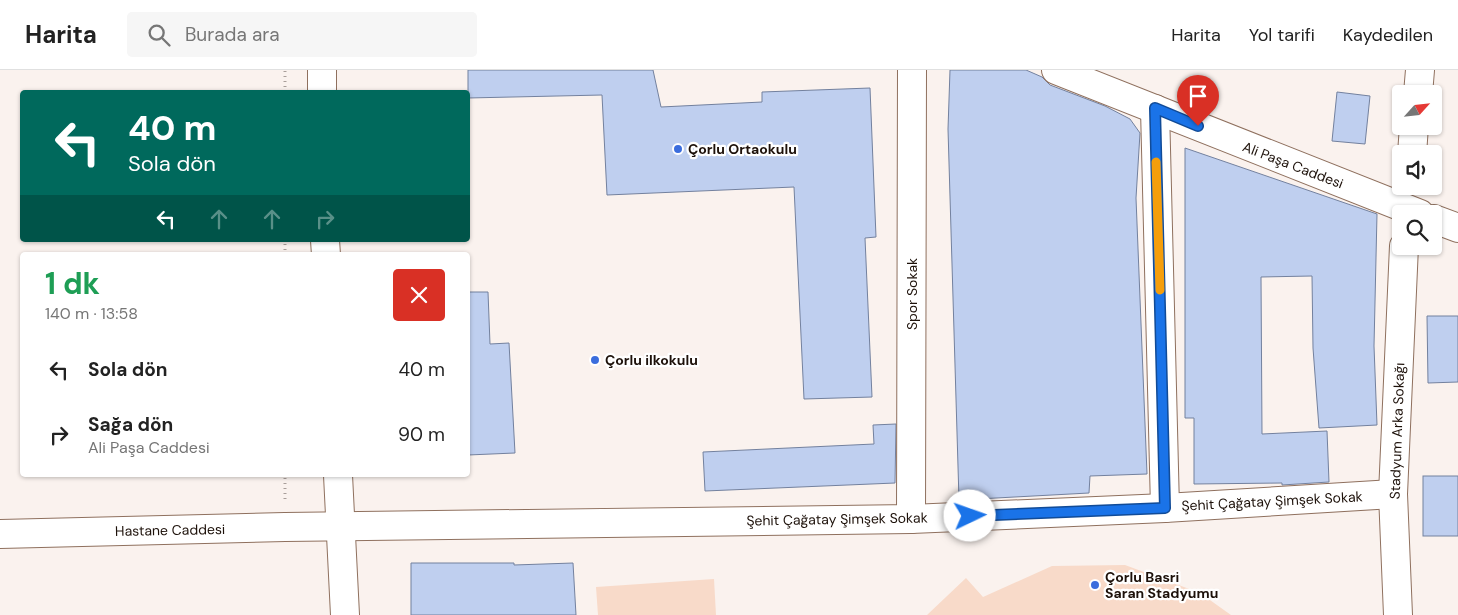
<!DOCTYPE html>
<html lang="tr">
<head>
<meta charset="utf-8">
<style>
  :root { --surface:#fff; --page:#f6f6f6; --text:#222; --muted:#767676; --line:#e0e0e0 }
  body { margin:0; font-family:"DM Sans",sans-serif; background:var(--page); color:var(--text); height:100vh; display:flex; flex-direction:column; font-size:19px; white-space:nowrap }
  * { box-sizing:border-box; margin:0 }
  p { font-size:16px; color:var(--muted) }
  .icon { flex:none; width:28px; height:28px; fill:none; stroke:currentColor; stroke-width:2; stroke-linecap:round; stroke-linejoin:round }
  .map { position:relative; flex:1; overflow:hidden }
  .panel { position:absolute; left:20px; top:182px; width:450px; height:225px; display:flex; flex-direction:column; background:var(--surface); border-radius:5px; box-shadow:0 1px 4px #0004 }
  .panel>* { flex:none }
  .top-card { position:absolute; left:20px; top:20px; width:450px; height:152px; border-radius:5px; box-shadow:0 1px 4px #0004; background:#00695c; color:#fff; overflow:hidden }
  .needle { width:32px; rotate:63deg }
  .tools { position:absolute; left:1392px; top:15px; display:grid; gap:10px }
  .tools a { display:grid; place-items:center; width:50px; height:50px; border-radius:5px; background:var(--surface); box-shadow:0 1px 4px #0004; font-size:25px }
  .pin { position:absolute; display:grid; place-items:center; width:42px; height:42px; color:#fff; margin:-51px -21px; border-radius:50% 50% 50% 0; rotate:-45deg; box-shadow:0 0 5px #0007 }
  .pin .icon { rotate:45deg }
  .me { position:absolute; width:55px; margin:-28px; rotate:87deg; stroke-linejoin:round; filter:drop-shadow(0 0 4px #0008) }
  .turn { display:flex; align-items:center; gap:18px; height:105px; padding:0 25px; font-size:22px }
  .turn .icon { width:65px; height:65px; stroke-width:2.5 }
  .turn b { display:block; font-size:35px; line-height:42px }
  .lanes { display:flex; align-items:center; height:48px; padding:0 25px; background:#0003; justify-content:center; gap:25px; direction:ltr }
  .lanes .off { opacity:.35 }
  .round { display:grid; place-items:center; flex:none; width:52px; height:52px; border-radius:5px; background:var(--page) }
  .headline { display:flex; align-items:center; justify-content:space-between; height:85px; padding:0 25px }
  h1 { font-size:30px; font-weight:700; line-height:38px; color:#1e9e55 }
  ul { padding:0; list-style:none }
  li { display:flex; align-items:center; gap:15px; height:65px; padding:0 25px }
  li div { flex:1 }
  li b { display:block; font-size:19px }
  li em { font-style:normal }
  header { display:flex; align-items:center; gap:30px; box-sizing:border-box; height:70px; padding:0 25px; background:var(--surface); border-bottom:1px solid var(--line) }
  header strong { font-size:24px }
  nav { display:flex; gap:28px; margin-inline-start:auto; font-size:18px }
  .search { width:350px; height:45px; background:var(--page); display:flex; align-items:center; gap:12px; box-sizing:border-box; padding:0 18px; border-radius:5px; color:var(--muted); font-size:19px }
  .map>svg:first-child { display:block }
</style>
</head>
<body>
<header>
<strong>Harita</strong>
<div class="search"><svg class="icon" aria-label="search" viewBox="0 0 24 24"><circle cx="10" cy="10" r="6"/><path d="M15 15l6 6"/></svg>Burada ara</div>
<nav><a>Harita</a><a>Yol tarifi</a><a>Kaydedilen</a></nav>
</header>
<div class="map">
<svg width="1458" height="545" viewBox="0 0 1458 545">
  <rect width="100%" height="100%" fill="#faf2ee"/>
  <g fill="#f8dac9">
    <path d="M1125,495L1200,523L1231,545H927L966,508L983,527L1052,496Z"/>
    <path d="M714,509L716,545H598L596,517Z"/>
  </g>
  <g fill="#bfcfef" stroke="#73819e">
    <path d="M468,0H653L661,37L762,32V22L870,18L876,167L865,168L872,327L804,329L794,117L607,125L602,25L468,28Z"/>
    <path d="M950,0H1026L1042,7L1050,15L1105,36L1130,49L1140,63L1136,128L1147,404L1090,406L1089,423L959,430L948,59Z"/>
    <path d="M1337,22L1370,26L1365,74L1332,71Z"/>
    <path d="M1185,78L1377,144L1374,276L1377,355L1319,358L1313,278L1312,206L1261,207L1262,364L1327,361L1329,412L1282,415V413L1194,414V348H1185Z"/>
    <path d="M468,222H488L490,274L509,273L515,383L468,385Z"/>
    <path d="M1427,246H1458V312L1428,313Z"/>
    <path d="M896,354L895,413L705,421L703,382L874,374L873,355Z"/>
    <rect x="1423" y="406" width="35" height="60"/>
    <path d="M411,493H514V495L573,493L576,545H411Z"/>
  </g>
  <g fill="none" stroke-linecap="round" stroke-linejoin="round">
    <g stroke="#8f705e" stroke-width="30">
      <g id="street">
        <path d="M1155,39L1165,438"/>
        <path d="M911,449L912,0"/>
        <path d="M0,464L285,457L911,449L1165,438L1393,424"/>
      </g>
    </g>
    <g stroke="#8f705e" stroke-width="30">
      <g id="secondary">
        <path d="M1056,0L1420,144"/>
        <path d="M1418,24L1420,0"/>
        <path d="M1412,84L1414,56"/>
        <path d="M1434,149L1458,158"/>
        <path d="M1398,545L1393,424L1404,176"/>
      </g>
    </g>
    <g stroke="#8f705e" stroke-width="30">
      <g id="primary">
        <path d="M322,22V0"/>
        <path d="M325,170L326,185"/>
        <path d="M338,405L345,545"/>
      </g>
    </g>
    <g stroke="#a89e99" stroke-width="3" stroke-dasharray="1 4" stroke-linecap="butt">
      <path d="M285,22V0"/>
      <path d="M285,185V170"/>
      <path d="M285,429V405"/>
    </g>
    <use href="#street" stroke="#fff" stroke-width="28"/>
    <use href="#secondary" stroke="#fff" stroke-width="28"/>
    <use href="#primary" stroke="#fff" stroke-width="28"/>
  </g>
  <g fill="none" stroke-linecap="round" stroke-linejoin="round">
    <g stroke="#114b97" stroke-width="12">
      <path id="route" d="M970,446L1165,438L1155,38L1198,56"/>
    </g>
    <use href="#route" stroke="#1a73e8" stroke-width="9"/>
    <path stroke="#f59e0b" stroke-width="9" d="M1156,92L1160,220"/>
  </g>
  <g fill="#3b6ddd" stroke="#fff" stroke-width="2">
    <circle cx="678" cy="79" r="5"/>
    <circle cx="595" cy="290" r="5"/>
    <circle cx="1095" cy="515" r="5"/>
  </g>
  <g text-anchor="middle" stroke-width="4.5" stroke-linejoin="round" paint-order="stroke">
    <g font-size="14" font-weight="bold" fill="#1d110a" stroke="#fff" text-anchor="start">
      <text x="688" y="84">Çorlu Ortaokulu</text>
      <text x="605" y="295">Çorlu ilkokulu</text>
      <text x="1105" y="512">Çorlu Basri<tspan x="1105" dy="16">Saran Stadyumu</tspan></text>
    </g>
    <g font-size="14" fill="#1d110a" stroke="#fff">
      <text transform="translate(1293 95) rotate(21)" y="5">Ali Paşa Caddesi</text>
      <text transform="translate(912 224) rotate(-90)" y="5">Spor Sokak</text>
      <text transform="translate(1397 361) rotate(-88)" y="5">Stadyum Arka Sokağı</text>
      <text transform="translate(1272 431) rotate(-3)" y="5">Şehit Çağatay Şimşek Sokak</text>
      <text transform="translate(837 449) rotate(-1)" y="5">Şehit Çağatay Şimşek Sokak</text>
      <text transform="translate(170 460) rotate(-1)" y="5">Hastane Caddesi</text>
    </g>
  </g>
</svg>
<div class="tools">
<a><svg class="needle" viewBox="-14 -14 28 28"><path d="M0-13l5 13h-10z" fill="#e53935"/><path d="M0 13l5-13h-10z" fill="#767676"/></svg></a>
<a><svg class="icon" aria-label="sound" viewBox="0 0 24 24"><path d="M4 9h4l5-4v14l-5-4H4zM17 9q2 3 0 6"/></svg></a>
<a><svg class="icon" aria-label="search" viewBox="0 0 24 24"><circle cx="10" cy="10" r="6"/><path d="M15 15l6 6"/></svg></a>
</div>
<div class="pin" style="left:1198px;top:56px;background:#d93025"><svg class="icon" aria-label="arrive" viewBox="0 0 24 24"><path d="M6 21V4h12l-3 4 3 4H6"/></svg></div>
<svg class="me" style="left:970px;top:446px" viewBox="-20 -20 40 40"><circle r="19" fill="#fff"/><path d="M0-13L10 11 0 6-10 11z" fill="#1a73e8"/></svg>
<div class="top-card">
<div class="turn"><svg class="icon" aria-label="left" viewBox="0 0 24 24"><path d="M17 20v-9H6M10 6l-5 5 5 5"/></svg><div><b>40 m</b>Sola dön</div></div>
<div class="lanes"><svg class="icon" aria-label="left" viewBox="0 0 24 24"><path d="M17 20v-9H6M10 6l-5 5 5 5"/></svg><svg class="icon off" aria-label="ahead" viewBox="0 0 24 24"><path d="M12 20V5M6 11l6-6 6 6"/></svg><svg class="icon off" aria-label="ahead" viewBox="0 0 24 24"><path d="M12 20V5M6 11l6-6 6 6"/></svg><svg class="icon off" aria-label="right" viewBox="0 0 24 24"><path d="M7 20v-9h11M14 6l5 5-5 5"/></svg></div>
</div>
<section class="panel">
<div class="headline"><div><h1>1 dk</h1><p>140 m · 13:58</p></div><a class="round" style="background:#d93025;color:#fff"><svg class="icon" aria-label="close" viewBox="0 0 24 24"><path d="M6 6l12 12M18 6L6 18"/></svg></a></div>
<ul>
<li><svg class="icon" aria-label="left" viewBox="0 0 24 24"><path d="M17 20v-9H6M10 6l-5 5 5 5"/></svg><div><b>Sola dön</b></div><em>40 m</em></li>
<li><svg class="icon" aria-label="right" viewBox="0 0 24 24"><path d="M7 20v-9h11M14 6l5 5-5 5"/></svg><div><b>Sağa dön</b><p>Ali Paşa Caddesi</p></div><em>90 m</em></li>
</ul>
</section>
</div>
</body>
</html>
